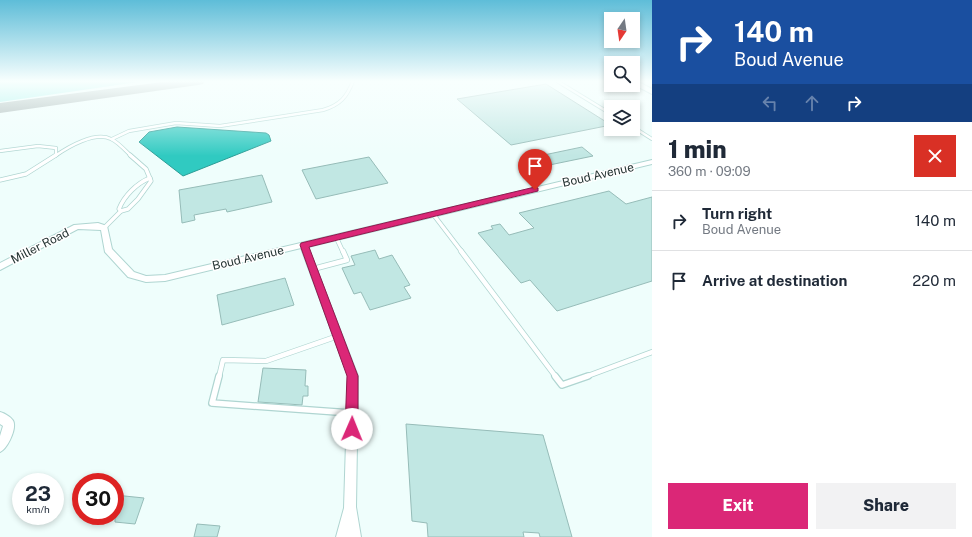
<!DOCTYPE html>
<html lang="en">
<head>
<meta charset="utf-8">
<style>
  :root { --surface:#fff; --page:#f2f2f3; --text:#1f2937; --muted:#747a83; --line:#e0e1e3; --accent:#db2777 }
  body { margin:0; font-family:"Public Sans",sans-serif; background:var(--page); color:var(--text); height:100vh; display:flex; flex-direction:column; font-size:15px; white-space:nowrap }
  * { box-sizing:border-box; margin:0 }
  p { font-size:13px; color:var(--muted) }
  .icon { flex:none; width:22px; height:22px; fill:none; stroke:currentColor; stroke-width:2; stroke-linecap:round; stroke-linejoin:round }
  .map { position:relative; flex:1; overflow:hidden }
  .details { display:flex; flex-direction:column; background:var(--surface); width:320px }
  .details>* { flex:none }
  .hud { background:#1a4fa0; color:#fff; overflow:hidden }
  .needle { width:26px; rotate:193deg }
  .tools { position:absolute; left:604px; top:12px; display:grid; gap:8px }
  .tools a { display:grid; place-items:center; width:36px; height:36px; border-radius:0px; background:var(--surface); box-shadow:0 2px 6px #0003; font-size:20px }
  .speed { position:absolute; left:12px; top:473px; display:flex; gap:8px; font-size:20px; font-weight:700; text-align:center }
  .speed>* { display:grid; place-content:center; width:52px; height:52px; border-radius:50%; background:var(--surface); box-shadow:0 2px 6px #0003; line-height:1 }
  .speed small { font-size:10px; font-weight:400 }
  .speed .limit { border:6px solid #d22; background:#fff; color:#111 }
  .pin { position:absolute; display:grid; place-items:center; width:34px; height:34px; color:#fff; margin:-41px -17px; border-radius:50% 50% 50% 0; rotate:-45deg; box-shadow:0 0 4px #0007 }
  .pin .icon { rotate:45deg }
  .me { position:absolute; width:44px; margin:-22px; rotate:1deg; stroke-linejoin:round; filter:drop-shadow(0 0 3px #0008) }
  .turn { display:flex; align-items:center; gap:14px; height:84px; padding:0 16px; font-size:18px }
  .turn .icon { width:52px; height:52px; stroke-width:2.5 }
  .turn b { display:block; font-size:28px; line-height:34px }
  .lanes { display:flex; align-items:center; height:38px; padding:0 16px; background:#0003; justify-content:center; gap:20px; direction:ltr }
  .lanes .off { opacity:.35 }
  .round { display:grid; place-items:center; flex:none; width:42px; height:42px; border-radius:0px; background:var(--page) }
  .overview { display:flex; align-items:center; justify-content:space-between; height:68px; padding:0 16px }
  h1 { font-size:24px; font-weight:800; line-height:30px }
  .primary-button { display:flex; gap:8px; margin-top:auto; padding:8px 16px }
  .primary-button a { flex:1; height:46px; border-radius:0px; background:var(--accent); color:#fff; font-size:16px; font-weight:800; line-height:46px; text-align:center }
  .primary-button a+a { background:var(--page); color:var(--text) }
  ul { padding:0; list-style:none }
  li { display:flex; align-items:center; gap:12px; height:60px; padding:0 16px; border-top:1px solid var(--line) }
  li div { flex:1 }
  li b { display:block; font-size:15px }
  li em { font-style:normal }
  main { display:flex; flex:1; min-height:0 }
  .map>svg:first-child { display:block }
</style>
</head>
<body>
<main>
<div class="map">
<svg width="652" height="537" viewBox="0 0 652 537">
  <rect width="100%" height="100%" fill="#effefc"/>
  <path fill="#99f0e8" d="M0,81H145L0,102Z"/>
  <path fill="#30cac1" stroke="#2c9d96" d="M177,127L266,133L269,135L271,141L183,176L139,142L149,132Z"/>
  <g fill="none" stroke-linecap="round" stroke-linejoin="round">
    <path fill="#9eaeac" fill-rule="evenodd" d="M170,81H205L203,84L198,85L0,113V103Z"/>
  </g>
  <g fill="#c1e7e3" stroke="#96bcb8">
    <path d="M546,84L611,125L511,145L457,99Z"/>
    <path d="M582,147L593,156L530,169L520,160Z"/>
    <path d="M369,157L388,183L316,199L302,170Z"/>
    <path d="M262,175L272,202L227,212L226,209L194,215L195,220L182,223L179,190Z"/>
    <path d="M609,191L626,204L652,197V281L557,311L530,280L521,283L478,233L493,229L491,226L500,224L509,235L534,228L519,213Z"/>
    <path d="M375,250L379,259L392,255L410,285L404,287L411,298L370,310L361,292L354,294L342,268L355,265L351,256Z"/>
    <path d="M285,278L294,305L222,325L217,295Z"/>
    <path d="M263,368L306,370L305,386H308V396H303L302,405L258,402Z"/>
    <path d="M406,424L543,435L572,537H540L539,533L523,532L524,537H428L427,523L412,521Z"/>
    <path d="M115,495L144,498L135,524L115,522Z"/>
    <path d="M197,524L220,526L217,537H194Z"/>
  </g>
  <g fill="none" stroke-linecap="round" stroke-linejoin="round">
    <g stroke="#afd5d1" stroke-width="4">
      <g id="service-far3">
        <path d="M557,81L611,114"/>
        <path d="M633,127L652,139"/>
        <path d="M112,139L129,131L176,123L220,126L323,110C340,105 347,97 353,81"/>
        <path d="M0,151L38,146L56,148V154"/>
        <path d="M55,156C68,147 95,131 111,139C118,142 125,150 131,156"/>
      </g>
    </g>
    <g stroke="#afd5d1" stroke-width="5">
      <g id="service-far2">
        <path d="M0,180L26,174L56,155"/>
        <path d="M121,211L119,209C124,196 137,183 150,178"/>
        <path d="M433,214L462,252"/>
        <path d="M104,228L121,211L128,209L138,199L151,181L146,169L130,155"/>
        <path d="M336,237L343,252"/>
      </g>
    </g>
    <g stroke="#afd5d1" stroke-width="6">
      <g id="service-far1">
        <path d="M461,251L556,377"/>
        <path d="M313,269L347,260L343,251"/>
        <path d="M219,377L223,360L266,361L338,336"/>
        <path d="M585,377L652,352"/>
      </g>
    </g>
    <g stroke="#afd5d1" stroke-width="8">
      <g id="service">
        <path d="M219,376L212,403L351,413"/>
        <path d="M555,376L562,385L588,376"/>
      </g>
    </g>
    <g stroke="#afd5d1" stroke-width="2">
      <g id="minor">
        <path d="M652,160V164L308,247L358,376L356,507L361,537H336L344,508L348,376L301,248L165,281L146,282L128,277L105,252L101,230L78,229L0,270V263L74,225L98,223L107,226L112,249L134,272L146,276L165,275Z"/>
        <path d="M0,412C4,413 14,418 14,424C15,432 7,449 0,452V436L3,426L0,424Z"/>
      </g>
    </g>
    <g stroke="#afd5d1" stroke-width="2">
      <path id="secondary" d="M633,81H637L652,89V94L633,84Z"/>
    </g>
    <use href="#service-far3" stroke="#fff" stroke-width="2.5"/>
    <use href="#service-far2" stroke="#fff" stroke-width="3.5"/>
    <use href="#service-far1" stroke="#fff" stroke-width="4.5"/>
    <use href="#service" stroke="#fff" stroke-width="5.5"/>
    <use href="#minor" fill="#fff" fill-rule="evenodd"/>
    <use href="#secondary" fill="#fff" fill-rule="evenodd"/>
  </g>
  <linearGradient id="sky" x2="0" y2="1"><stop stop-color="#5ebdd8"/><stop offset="0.52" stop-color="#f8fffe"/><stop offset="1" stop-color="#f8fffe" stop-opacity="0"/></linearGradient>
  <rect width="652" height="156" fill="url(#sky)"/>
  <path fill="#db2777" stroke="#8e194d" d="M535,187L538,188V191L309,247L358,376V429L356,433L352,435L347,433L345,429L347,376L300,245L301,243Z"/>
  <g text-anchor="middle" stroke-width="3" stroke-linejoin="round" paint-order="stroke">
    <g font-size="12" fill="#243332" stroke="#fff">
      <text transform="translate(598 175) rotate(-13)" y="4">Boud Avenue</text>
      <text transform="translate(40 246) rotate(-27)" y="4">Miller Road</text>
      <text transform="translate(248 258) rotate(-13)" y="4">Boud Avenue</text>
    </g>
  </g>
</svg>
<div class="tools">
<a><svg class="needle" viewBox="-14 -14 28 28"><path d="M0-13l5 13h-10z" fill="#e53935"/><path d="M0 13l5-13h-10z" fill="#747a83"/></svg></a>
<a><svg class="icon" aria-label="search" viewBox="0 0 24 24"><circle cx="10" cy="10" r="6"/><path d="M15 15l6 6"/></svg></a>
<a><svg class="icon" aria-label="layers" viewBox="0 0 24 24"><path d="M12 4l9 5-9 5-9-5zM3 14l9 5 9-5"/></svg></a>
</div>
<div class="speed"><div>23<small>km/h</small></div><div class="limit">30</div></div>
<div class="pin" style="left:535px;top:190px;background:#d93025"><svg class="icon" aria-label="arrive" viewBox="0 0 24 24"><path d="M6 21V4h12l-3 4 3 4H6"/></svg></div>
<svg class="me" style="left:352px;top:429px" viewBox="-20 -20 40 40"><circle r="19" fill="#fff"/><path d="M0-13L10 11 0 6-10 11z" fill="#db2777"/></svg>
</div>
<section class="details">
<div class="hud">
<div class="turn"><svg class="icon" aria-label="right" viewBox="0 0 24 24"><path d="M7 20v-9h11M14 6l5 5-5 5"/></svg><div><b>140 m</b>Boud Avenue</div></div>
<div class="lanes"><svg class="icon off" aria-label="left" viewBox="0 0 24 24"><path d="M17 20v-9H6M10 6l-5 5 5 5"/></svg><svg class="icon off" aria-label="ahead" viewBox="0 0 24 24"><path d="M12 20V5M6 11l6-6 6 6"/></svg><svg class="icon" aria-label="right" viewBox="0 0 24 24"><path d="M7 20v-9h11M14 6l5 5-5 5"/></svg></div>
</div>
<div class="overview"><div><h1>1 min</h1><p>360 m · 09:09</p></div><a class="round" style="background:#d93025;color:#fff"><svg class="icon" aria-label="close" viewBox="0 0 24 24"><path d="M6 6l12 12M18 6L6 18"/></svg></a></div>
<ul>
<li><svg class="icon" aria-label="right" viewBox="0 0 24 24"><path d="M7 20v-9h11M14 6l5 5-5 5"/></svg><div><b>Turn right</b><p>Boud Avenue</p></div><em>140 m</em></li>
<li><svg class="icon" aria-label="arrive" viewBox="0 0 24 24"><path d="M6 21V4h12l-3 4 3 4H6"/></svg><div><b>Arrive at destination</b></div><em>220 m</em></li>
</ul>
<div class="primary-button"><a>Exit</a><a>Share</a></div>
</section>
</main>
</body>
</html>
